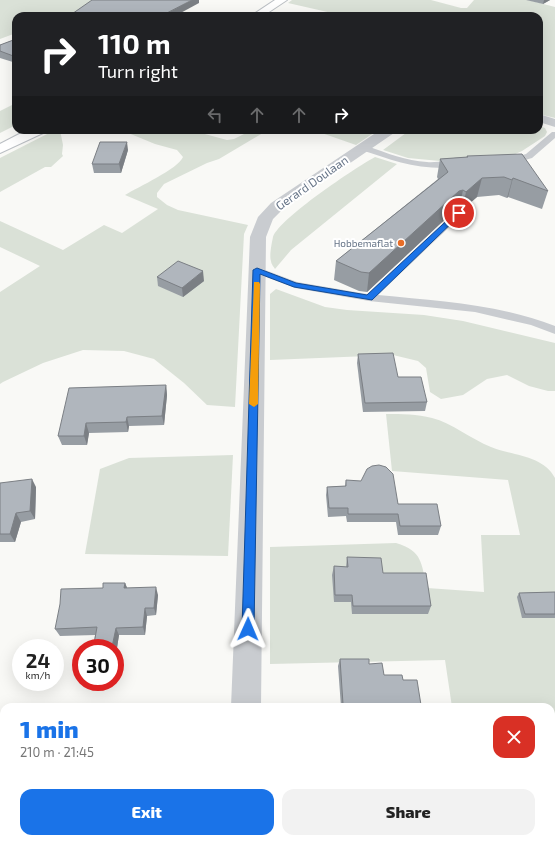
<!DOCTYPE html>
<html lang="en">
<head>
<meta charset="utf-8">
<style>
  :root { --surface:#fff; --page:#f2f2f2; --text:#222; --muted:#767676; --accent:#1a73e8 }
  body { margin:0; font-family:"Exo 2",sans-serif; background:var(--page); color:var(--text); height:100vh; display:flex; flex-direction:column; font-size:15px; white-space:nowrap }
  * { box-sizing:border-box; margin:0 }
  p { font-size:13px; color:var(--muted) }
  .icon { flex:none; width:22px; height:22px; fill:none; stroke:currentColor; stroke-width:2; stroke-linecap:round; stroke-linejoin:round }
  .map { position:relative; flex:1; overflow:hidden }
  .side { position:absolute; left:0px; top:703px; width:555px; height:140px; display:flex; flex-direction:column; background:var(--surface); border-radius:12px 12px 0 0; box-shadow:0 4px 16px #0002 }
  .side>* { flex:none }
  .hud { position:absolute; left:12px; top:12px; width:531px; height:122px; border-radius:12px; box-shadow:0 4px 16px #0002; background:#202124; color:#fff; overflow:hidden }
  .speed { position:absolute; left:12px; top:639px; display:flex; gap:8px; font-size:20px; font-weight:700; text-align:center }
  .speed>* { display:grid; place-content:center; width:52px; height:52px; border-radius:50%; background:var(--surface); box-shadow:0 4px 16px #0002; line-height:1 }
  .speed small { font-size:10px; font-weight:400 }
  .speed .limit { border:6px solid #d22; background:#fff; color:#111 }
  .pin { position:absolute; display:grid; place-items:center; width:34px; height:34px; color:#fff; margin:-17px; border:2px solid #fff; border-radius:50%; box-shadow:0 1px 4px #0007 }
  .me { position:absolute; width:44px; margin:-22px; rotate:1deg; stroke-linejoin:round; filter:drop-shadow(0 0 3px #0008) }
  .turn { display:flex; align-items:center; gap:14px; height:84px; padding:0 20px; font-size:18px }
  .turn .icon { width:52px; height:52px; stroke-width:2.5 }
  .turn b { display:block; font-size:28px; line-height:34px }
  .lanes { display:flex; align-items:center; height:38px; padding:0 20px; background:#0003; justify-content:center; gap:20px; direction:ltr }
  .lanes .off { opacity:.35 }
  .round { display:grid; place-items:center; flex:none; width:42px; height:42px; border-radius:12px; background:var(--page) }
  .overview { display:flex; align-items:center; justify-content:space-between; height:68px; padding:0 20px }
  h1 { font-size:24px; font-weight:800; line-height:30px; color:var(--accent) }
  .cta { display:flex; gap:8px; margin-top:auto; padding:8px 20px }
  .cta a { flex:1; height:46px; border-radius:12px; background:var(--accent); color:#fff; font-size:16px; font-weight:800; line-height:46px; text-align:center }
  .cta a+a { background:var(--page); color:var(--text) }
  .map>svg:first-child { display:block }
</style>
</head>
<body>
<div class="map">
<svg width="555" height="843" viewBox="0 0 555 843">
  <rect width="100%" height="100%" fill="#f9f9f6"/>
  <g fill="#dae1d7">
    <path d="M0,0H145L163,8L193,16H16V33L0,39Z"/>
    <path d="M292,0H431L461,8H467L474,0H528L555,7V118L539,114V16H345L288,3Z"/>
    <path d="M16,103V125L0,133V111Z"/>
    <path d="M539,126L545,128L547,132L545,136L522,151L511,156L499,157L440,161L408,158L383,150L410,130H539Z"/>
    <path d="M55,130H60L63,145L62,154L63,156L51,167H45L0,192V158Z"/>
    <path d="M121,130H190L227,140L234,139L252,130H268L219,159L207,163L164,184L157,193V197L167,205L178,210L248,225L244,234L235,407L207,405L184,383L154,359L124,351L83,350L43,363L3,382L0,384V292L40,266L0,247V221L63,250L104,225L122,233L158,209L125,195C138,187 178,169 183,157L177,150L155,144Z"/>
    <path d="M313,130H368L375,132L356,145Z"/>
    <path d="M375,157L397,164L291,250L275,269C274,267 271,264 271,261C269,256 272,242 273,237C280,218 355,168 375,157Z"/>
    <path d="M276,289L325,307L347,310L424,315L463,321L555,343V391H548L529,386L507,375L487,379L463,395L441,399L430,392L426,368L418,361L393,355L270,360V294Z"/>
    <path d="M386,414C402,414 417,414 432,418C452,423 471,439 491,447C513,456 543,455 555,478V843H524V839H551V707H452L445,660L270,664V547L396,543C423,551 421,563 427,588L484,592L481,535H520L508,480L392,471Z"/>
    <path d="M233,455L228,556L85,554L100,469L129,458Z"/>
  </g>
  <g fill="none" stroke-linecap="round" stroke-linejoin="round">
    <g stroke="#bbbfc4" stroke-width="2">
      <g id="secondary">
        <path d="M275,0H287L263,16H251Z"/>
        <path d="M27,130H45L43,133L0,153V144Z"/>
      </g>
    </g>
    <g fill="#c9ccd0" fill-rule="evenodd">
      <path d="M552,132H555V138L532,158L508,165L504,162L505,160L526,154Z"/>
      <path d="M361,146H367C387,153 406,161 427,162C436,163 454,159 460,165C456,169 448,168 443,168C412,168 389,159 361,150L360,148Z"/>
      <path d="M459,210L464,213L462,215L378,295C439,301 498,304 555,326V334L531,325L475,312L369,301L295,288L253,272L252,270L257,267L297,282L367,294L456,211Z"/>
    </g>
    <g fill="#c9ccd0" fill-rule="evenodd">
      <path d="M539,114L555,119V127L539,122Z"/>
      <path d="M380,130H396L394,133L283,209L273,219L266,237L261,707H231L250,237L258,217L271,203Z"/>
      <rect x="226" y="839" width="34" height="4"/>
    </g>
    <use href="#secondary" fill="#fff" fill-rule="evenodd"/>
  </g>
  <g fill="#979da3">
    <path d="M526,0H550L543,4Z"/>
    <path d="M16,39V63L0,58V45Z"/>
    <path d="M128,150L121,173H94L92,164Z"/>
    <path d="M467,156L548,191L542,209L508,197L507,198L499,195L477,197L462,210L459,209L455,210L367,292L359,291L334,280L336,261L438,179L437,177L440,159L466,157Z"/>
    <path d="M157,277L204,281L183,297L158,286Z"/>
    <path d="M358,354L398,377L427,402L425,411L363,412L357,363Z"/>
    <path d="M166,385L167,395L164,425L129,426L128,432L89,433L87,445H62L58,436Z"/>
    <path d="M346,480L398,504L441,526L438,535H398L396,522H347L346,516L328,517L326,495L327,487L345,486Z"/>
    <path d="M0,483L36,487L35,519L21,522L15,542H0Z"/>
    <path d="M347,557L383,573L431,606L428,614H352L351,602H334L332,575L334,566L346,567Z"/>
    <path d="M125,583L127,588L158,595L156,615L147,616L145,635H119L116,654H115V648H96L94,644L95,635L60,636L55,629Z"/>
    <path d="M555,592V618H522L517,597L519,593Z"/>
    <path d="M340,659L369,664L384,675L403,680L421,705L420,707H341L338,666Z"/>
    <path d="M0,725H4V782L0,783Z"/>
  </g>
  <g fill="#7b7f84">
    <path d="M192,0H199V3L175,16H161Z"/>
    <path d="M544,0H550L543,4Z"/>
    <path d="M127,142L128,150L121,173L119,164Z"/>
    <path d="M482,178L477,197L462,210L466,192Z"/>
    <path d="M513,178L508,197L507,198L512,180Z"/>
    <path d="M463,190L459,209L455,210L367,292L369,273L459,191Z"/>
    <path d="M203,271L204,281L183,297L182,288Z"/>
    <path d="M166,385L167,395L164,425L162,416Z"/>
    <path d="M127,417L129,426L128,432L126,422Z"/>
    <path d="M86,423L89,433L87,445L84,436Z"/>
    <path d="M32,479L36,487L35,519L30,511Z"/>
    <path d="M16,513L21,522L15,542L10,534Z"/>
    <path d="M125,583L128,590L124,588Z"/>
    <path d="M156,587L158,595L156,615L154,608Z"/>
    <path d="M145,608L147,616L145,635L143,627Z"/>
    <path d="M116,628L119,635L116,654L115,648H113L112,647Z"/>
  </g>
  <g fill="#b0b6bd" stroke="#7b7f84">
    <path d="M92,0H192L161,16H69Z"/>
    <path d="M344,14L350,16H340Z"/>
    <path d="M16,39V57L0,51V45Z"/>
    <path d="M100,142H127L119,164H92Z"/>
    <path d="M522,154L548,191L513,178L512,180L504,177L482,178L466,192L463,190L459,191L369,273L361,272L336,261L448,172L440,159L468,157L467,156Z"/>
    <path d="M178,261L203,271L182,288L157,277Z"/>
    <path d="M393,353L398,377H421L427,402L365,403L358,354Z"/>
    <path d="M166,385L162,416L127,417L126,422L86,423L84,436H58L69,388Z"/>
    <path d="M379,465L386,467L393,474L398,504H437L441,526H400L398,514H348V508H329L327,487L346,486V480L361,481L367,469L372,466Z"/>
    <path d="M32,479L30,511L16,513L10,534H0V483Z"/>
    <path d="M347,557L381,558L383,573H426L431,606H353L352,595H335L334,566L348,567Z"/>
    <path d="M103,583H125L124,588L156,587L154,608H145L143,627L116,628L112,647L94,644L97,627L55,629L60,604L61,589L103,588Z"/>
    <path d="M555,592V614H525L519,593Z"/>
    <path d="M340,659H369V664L382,663L384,675H402L403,680H417L421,705H417V707H396L395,704H343Z"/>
    <rect x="0" y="725" width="4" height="53"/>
    <path d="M390,839H437L440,843H387Z"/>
  </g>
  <path fill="#1a73e8" stroke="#114b97" d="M456,212L462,213L372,300L294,287L260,274L254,629L252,633L248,635L244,633L242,629L253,270L257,268L296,283L367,295Z"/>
  <path fill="#f59e0b" d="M254,282H259L260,284L258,404L254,407L249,404Z"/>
  <circle fill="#e86d27" stroke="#fff" stroke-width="1.5" cx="401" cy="243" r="4"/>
  <g text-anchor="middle" stroke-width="4" stroke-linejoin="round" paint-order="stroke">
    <g font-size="10" fill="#677588" stroke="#fff" text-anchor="end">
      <text x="393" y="247">Hobbemaflat</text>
    </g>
    <g font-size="12" fill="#677588" stroke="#fff">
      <text transform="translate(312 183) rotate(-35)" y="4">Gerard Doulaan</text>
    </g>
  </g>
</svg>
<div class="speed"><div>24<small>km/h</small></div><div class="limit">30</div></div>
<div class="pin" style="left:459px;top:213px;background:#d93025"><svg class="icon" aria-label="arrive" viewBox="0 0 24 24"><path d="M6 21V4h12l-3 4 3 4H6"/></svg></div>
<svg class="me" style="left:248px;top:629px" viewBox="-20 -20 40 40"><path d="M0-17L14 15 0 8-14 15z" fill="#1a73e8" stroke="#fff" stroke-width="4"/></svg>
<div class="hud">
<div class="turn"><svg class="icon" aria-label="right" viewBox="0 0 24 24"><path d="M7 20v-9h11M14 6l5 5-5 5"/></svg><div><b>110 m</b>Turn right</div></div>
<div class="lanes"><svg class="icon off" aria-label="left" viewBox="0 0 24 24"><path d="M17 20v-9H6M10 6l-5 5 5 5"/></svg><svg class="icon off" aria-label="ahead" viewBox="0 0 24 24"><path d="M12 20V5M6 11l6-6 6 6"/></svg><svg class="icon off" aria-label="ahead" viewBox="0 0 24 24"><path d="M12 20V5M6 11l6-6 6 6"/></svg><svg class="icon" aria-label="right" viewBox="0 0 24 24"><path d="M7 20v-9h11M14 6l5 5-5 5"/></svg></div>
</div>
<section class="side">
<div class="overview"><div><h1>1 min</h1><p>210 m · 21:45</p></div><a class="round" style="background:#d93025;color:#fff"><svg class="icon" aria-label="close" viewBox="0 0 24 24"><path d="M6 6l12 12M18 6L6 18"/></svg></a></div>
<div class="cta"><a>Exit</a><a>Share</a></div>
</section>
</div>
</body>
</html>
